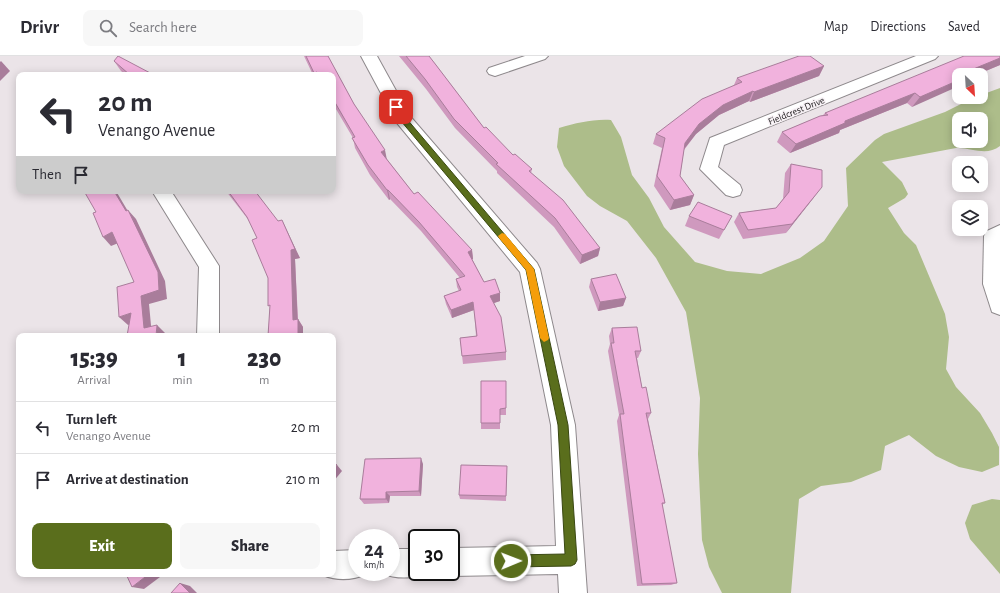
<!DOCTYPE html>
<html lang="en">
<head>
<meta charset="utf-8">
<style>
  :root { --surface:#fff; --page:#f7f7f7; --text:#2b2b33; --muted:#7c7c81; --line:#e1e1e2; --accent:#5a6e1c }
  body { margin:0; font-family:"Alegreya Sans",sans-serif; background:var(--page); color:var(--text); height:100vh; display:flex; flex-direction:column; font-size:15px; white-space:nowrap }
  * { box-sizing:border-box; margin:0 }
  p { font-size:13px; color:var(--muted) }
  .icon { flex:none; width:22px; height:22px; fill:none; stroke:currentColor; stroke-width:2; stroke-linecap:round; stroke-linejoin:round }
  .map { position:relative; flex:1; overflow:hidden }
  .drawer { position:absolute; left:16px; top:277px; width:320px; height:244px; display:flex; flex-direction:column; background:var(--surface); border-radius:8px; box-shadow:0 2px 10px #0003 }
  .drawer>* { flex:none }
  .banner { position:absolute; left:16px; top:16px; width:320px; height:122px; border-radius:8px; box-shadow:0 2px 10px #0003; background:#fff; color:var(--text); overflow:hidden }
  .needle { width:26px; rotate:155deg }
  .controls { position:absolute; left:952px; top:12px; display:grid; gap:8px }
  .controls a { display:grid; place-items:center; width:36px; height:36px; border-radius:8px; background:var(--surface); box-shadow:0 2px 10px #0003; font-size:20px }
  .speed { position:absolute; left:348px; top:473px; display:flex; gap:8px; font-size:20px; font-weight:700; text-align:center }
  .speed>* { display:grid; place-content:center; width:52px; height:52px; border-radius:50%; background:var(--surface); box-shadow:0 2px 10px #0003; line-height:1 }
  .speed small { font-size:10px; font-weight:400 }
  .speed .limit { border:2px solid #111; border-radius:6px; background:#fff; color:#111 }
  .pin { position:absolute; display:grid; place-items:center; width:34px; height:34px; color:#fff; margin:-17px; border-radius:8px; box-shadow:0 2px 6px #0006 }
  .me { position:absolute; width:44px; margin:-22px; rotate:89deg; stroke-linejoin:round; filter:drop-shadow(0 0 3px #0008) }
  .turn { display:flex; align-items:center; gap:14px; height:84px; padding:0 16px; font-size:18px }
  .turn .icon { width:52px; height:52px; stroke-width:2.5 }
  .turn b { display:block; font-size:28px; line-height:34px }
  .then { display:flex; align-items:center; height:38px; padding:0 16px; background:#0003; gap:8px; font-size:15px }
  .eta { display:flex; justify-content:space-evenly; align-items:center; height:68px; text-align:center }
  .eta b { font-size:24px; font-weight:800; line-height:28px }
  .primary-button { display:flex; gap:8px; margin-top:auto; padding:8px 16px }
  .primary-button a { flex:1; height:46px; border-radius:8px; background:var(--accent); color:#fff; font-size:16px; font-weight:800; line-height:46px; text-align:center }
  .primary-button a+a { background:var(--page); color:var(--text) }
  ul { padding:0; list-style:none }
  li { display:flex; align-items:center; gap:12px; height:52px; padding:0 16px; border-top:1px solid var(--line) }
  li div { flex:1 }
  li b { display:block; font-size:15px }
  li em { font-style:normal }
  header { display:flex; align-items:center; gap:24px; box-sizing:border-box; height:56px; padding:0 20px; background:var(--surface); border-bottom:1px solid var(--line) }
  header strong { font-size:19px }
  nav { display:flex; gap:22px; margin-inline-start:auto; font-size:14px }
  .search { width:280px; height:36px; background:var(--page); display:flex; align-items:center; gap:10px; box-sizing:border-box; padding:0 14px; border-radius:8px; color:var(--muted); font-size:15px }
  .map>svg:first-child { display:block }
</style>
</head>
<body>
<header>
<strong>Drivr</strong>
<div class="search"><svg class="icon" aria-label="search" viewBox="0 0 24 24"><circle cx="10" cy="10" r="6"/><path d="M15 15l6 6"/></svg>Search here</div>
<nav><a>Map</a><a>Directions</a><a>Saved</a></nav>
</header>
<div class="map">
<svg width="1000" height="537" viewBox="0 0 1000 537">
  <rect width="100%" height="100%" fill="#ebe4e8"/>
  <g fill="#adbd8a" fill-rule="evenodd">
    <path d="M1000,32V90C986,101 971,91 956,92L882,106L902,126L908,138L905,142L888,152L904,177L916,189L945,258L949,281L946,313L956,331L980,357L992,377L999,391V409L982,416L959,411L936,400L909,379L885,390L881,414L851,426L821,430L799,443L791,537H722L709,511L702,484L698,398L700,342L686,256L656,202L627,165L600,150L587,140L564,110L557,91L559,72C577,67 592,63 611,64L621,81L632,119L649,142L664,171L695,206L727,215L761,218L800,202L824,185L848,150L846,112L875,84L884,78L945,56L973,42L981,41V39ZM959,63H981V85H959Z"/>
    <path d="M992,443L1000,444V518L970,483L965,467L972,449Z"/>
  </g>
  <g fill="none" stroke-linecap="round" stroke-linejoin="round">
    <g stroke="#8e898c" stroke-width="2">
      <g id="street">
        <path d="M361,0H377L410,60L537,207L540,213L575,369L587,537H559L558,518L451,520L441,516H451V492L556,490L551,369L520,216L397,67Z"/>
        <path d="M525,0H548L545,3L495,20L489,18L487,15L489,12Z"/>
        <path d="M916,0H938L935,3L724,89L718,111L740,129L742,134L740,139L733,141L726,139L700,113L710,82Z"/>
        <path d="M152,135H171L219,210V280H197L199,211Z"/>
        <path d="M1000,169V259L992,256L983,228L984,180L987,175Z"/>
        <path d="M391,493H417V516L427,517C412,523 396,523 381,517L391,516Z"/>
        <path d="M357,494V516H368L367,518C353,524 337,525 323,519L333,518V495Z"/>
      </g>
    </g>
    <use href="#street" fill="#fff" fill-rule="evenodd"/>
  </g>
  <g fill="#cf99be">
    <path d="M304,0H328L354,48L386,102L414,138L472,194L473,203H472L484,226L500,245L494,247L506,296V304L463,308L460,282L476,280L474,254L452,262L446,248L444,240L459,235L457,231L456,223L460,222L421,175L390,143L389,144L370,119L355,92L353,82L333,48V19H313Z"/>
    <path d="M399,0H429L484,72L513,99L532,113L531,117L600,192L598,200L580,208L554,171L497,117V115L455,72L426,33Z"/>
    <path d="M1000,0V9L976,19H959L912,51L907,47L840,74L839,77L790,97L777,86L782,76L823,59L825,57Z"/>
    <path d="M114,5L154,19H126L121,15Z"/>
    <path d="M824,10L819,20L750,46L749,45L719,59L696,78L684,94L680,120L694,139L690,149L670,154L654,130L662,92L653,88L656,78L734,29L737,22Z"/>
    <path d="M791,108L815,140L786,177L743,183L734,166L739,157L776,152L783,143L785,117Z"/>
    <path d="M226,135H255L300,202L295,203L298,263L303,271V280H268L270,252L268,222L257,182L250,166Z"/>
    <path d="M689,160H732L719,183L685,170Z"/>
    <path d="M591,223L626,242L623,250L598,255L589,231Z"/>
    <path d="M612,272L641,295L638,302H637L642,332L651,357L648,363L665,447L662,449L677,527L671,529L637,530L617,365L619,359L608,295L610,288L609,280Z"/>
    <path d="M506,325V359H500V373H481V367Z"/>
    <path d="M423,408L421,440H390L389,447L364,448L360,443Z"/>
    <path d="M507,410L506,445L460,443L459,439Z"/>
  </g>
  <g fill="#a97d9b">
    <path d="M1000,2V9L976,19H968L971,14Z"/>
    <path d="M1,5L10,15L0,25V6Z"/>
    <path d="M824,10L819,20L750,46L754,36Z"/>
    <path d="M317,16L318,19H315L314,17Z"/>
    <path d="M959,24V30L912,51L920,41Z"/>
    <path d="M753,35L749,45L719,59L696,78L681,97L685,87L699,68L723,49Z"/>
    <path d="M915,37L907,47L840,74L839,77L790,97L796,88L845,65Z"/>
    <path d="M385,94L387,104L381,96Z"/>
    <path d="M822,131L815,140L786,177L792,168Z"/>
    <path d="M387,134H388L390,143L389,144Z"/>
    <path d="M114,135H116L129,157L128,154L136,163L165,225L167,243L149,248L152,280L144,272Z"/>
    <path d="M694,139L690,149L670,154L674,144Z"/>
    <path d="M282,164L300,202L295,203L298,272L293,264Z"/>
    <path d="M112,176L121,186L111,190L103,181Z"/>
    <path d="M600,192L598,200L580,208L582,199Z"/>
    <path d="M472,194L473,203L469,205L468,196Z"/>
    <path d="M500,237V245L491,248L490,240Z"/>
    <path d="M626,242L623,250L598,255L600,246Z"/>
    <path d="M473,246L474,254L452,262L451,254Z"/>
    <path d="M131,257L140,265L128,269L119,261Z"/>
    <path d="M298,263L303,271V280H298Z"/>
    <path d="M157,269L165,277V280H156Z"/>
    <path d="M421,402L423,408L421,440L419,435Z"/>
    <path d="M337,409L342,415L333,426V415Z"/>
    <path d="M386,436L390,440L389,447L386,443Z"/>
    <path d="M149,518H164L144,533L132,531Z"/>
    <path d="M180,527L190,530L197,537H190Z"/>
  </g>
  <g fill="#f1b2dd" stroke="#a97d9b">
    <path d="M118,0L154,19H130L114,5Z"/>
    <path d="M306,0H328L354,48L385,94L381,96L414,138L418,136L472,194L468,196L484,226L495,223L500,237L490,240L501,261L506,296L462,300L460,282L477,280L473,246L451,254L444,240L461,234L456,223L465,220L419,166L388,134H387L368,109L352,82L355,81L333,43V19H319L317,16L314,17Z"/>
    <path d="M406,0H429L436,9L484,72L486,71L513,99L515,98L532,113L529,115L563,144L600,192L582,199L555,162L496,108L498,107L454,63L425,23Z"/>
    <path d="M799,0H810L824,10L754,36L753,35L723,49L699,68L685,87L680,120L694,139L674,144L657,120L665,82L656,78L702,43L742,26L737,22Z"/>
    <path d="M964,0H1000V2L971,14L975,17L970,19H959V24L920,41L915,37L845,65V67L796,88L782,76L820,60L828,59L825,57Z"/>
    <path d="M791,108L822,114V131L792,168L748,174L739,157L776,152L789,136Z"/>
    <path d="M84,135H114L126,155L128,154L158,216L159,234L141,240L144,272L157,269L156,280H127L131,257L119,261L117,231L134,226L112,176L103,181L93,157L96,156Z"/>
    <path d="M228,135H255L278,165L282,164L295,193L291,194L293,264L298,263V280H268L270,249L268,250V222L252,184L257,182L247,161Z"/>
    <path d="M698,146L732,160L724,174L689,160Z"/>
    <path d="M616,218L626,242L600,246L591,223Z"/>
    <path d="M637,271L641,295H635L642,332L646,331L651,357H646L665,447H662L677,527L642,528L620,358H624L611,287H614L612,272Z"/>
    <path d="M481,325H506V352L500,353V367H481Z"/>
    <path d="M421,402L419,435L386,436V443H360L365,403Z"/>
    <path d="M333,406L337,409L333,415Z"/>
    <path d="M461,409L507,410L506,440L459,439Z"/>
    <path d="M126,518H149L132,531Z"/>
    <path d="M180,527L190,537H171Z"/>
  </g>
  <path fill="#5a6e1c" stroke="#3a4812" d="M394,49H399L406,62L534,213L568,369L577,504L575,508L571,510L511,511L507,509L505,505L507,501L511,499L565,498L558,369L526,214L401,65L393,51Z"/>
  <path fill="#f59e0b" d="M502,177L505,178L534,213L549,282L548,284L544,286L540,282L526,214L499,182L498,180Z"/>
  <g text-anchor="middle" stroke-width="3" stroke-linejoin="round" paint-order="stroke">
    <g font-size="10" fill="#1a1819" stroke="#f8f2f6">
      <text transform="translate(796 54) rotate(-22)" y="4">Fieldcrest Drive</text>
    </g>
  </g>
</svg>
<div class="controls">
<a><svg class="needle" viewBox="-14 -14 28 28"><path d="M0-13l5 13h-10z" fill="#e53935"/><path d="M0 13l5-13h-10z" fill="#7c7c81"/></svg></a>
<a><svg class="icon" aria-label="sound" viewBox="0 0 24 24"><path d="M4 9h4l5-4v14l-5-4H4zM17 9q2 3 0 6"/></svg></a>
<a><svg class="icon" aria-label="search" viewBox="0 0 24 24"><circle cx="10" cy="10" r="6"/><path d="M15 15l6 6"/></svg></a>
<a><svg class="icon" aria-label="layers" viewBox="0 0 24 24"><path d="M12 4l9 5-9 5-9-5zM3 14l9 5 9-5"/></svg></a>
</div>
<div class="speed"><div>24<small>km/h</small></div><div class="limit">30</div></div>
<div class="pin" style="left:396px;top:51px;background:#d93025"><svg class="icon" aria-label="arrive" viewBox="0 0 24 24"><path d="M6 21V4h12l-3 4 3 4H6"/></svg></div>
<svg class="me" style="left:511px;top:505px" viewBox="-20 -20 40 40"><circle r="17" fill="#5a6e1c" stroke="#fff" stroke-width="3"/><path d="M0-11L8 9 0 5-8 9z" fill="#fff"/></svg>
<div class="banner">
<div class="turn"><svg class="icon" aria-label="left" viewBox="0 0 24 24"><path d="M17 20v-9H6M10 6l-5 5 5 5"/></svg><div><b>20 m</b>Venango Avenue</div></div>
<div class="then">Then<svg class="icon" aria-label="arrive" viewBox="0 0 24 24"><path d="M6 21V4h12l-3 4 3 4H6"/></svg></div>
</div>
<section class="drawer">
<div class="eta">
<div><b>15:39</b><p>Arrival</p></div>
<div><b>1</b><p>min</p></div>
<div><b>230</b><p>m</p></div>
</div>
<ul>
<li><svg class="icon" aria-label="left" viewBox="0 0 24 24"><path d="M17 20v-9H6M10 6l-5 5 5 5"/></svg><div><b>Turn left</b><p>Venango Avenue</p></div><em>20 m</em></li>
<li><svg class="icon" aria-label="arrive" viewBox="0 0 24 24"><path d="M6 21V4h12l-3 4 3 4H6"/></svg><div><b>Arrive at destination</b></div><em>210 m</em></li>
</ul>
<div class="primary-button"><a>Exit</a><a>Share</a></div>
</section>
</div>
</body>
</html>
